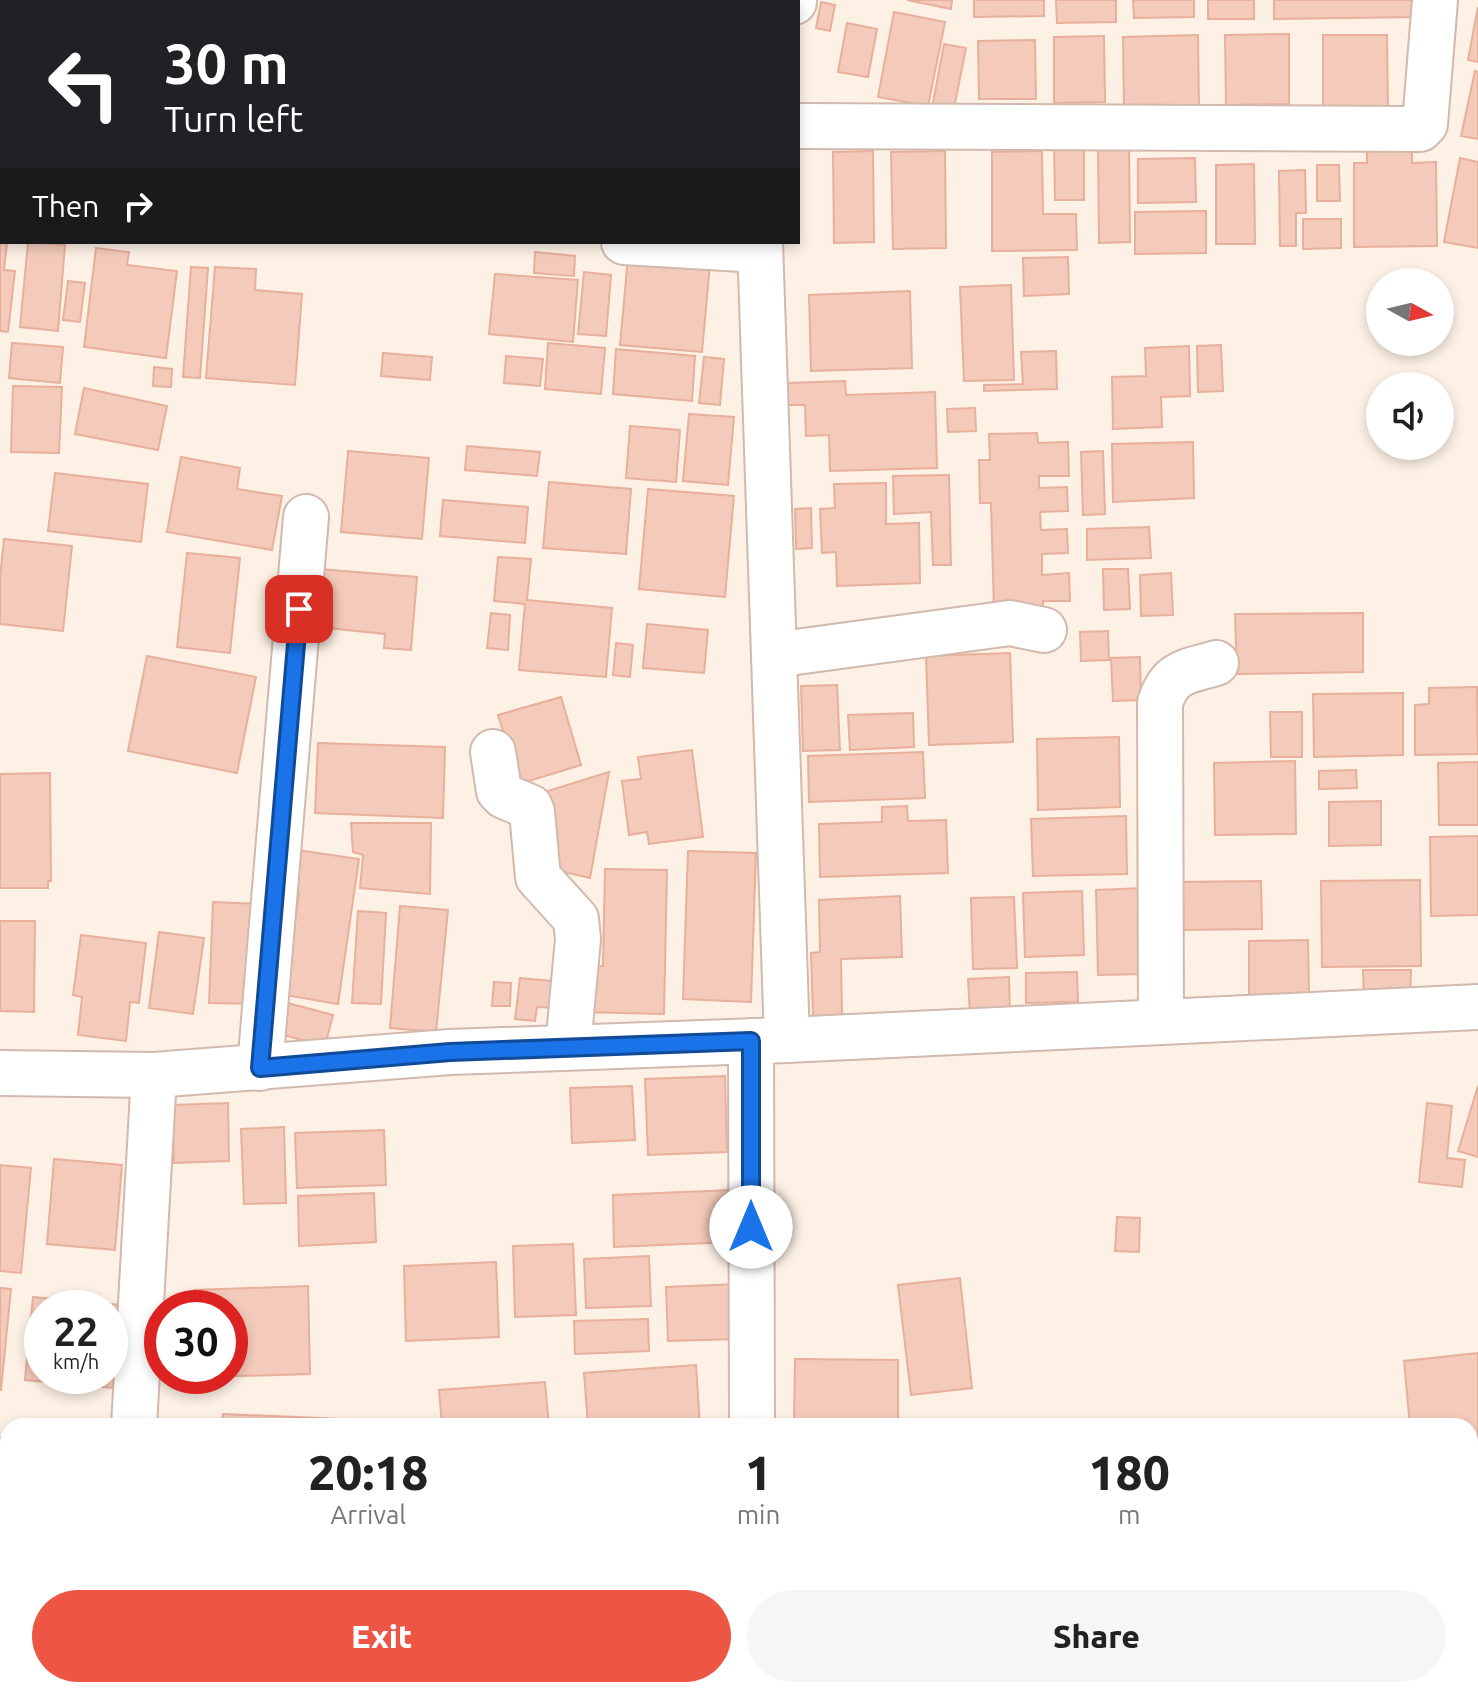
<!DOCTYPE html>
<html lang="en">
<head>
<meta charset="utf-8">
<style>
  :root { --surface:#fff; --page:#f6f6f6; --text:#222; --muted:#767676; --accent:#ed5645 }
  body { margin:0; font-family:Ubuntu,sans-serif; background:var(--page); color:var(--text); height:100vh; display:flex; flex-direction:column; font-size:30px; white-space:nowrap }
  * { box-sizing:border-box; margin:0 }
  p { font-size:26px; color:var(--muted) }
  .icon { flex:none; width:44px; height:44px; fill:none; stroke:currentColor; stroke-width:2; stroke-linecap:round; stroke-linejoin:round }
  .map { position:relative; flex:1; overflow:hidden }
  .sheet { position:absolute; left:0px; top:1418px; width:1478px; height:280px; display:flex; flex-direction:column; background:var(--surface); border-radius:24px 24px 0 0; box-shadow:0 4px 12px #0003 }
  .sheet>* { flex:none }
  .guide { position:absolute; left:0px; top:0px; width:800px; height:244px; box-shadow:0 4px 12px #0003; background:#202124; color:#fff; overflow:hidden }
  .needle { width:52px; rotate:98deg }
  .buttons { position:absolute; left:1366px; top:268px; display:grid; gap:16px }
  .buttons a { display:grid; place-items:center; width:88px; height:88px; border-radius:50%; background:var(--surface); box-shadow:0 4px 12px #0003; font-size:40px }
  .speed { position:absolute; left:24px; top:1290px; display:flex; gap:16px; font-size:40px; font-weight:700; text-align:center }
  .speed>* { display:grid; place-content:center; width:104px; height:104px; border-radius:50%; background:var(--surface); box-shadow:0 4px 12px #0003; line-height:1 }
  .speed small { font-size:20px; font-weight:400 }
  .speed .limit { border:12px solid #d22; background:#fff; color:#111 }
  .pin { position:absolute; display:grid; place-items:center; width:68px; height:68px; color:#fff; margin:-34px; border-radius:16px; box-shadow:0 4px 12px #0006 }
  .me { position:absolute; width:88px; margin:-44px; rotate:0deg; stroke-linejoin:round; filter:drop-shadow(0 0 6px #0008) }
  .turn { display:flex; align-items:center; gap:28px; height:168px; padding:0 32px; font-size:36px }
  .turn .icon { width:104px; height:104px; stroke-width:2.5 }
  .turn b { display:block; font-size:56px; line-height:68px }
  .then { display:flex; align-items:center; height:76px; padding:0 32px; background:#0003; gap:16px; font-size:30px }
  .eta { display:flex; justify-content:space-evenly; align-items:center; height:136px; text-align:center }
  .eta b { font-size:48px; font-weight:800; line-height:56px }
  .button { display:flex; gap:16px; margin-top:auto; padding:16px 32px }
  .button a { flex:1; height:92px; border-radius:48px; background:var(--accent); color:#fff; font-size:32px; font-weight:800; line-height:92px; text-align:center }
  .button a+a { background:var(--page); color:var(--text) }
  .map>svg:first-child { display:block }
</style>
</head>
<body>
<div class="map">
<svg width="1478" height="1698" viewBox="0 0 1478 1698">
  <rect width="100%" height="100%" fill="#fdf1e5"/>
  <g fill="#f4cbbb" stroke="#e8af9b" stroke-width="2" fill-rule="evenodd">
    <path d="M907,0H952L951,9Z"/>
    <path d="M974,0H1044V16L974,17Z"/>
    <path d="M1056,0H1116V22L1057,23Z"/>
    <path d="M1133,0H1194V17L1134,18Z"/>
    <rect x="1208" y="0" width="46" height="19"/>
    <path d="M1274,0H1419V17L1274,19Z"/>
    <path d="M821,2L835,5L830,31L816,28Z"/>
    <path d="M1478,7V62L1468,60Z"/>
    <path d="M894,12L945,22L928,106L878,97Z"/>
    <path d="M847,23L877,29L868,77L838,72Z"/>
    <path d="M1289,34V104L1226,105L1225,35Z"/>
    <path d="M1198,35L1199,107L1124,108L1123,37Z"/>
    <path d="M1323,35H1387L1388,111H1323Z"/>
    <path d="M1104,36L1105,102L1054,103V37Z"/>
    <path d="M1035,40L1036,99H979L978,41Z"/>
    <path d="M944,44L966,48L954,108L933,103Z"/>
    <path d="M1475,71L1478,72V139L1461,136Z"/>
    <path d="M1054,140H1084V200H1055Z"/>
    <path d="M1098,145H1129L1130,242L1099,243Z"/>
    <path d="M1367,150H1412V163L1436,162L1437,246L1354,247V163H1367Z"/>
    <path d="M873,151L874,242L834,243L833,152Z"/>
    <path d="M945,151L946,248L893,249L891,152Z"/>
    <path d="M1042,151L1043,214H1076L1077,250L992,251V152Z"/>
    <path d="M1195,158L1196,202L1138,203V159Z"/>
    <path d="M1460,158L1478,162V248L1444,242Z"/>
    <path d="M1254,164L1255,244H1216V165Z"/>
    <path d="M1317,165H1339L1340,201H1317Z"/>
    <path d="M1305,170L1306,213H1296V246H1280L1279,171Z"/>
    <path d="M1206,211V253L1135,254V212Z"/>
    <path d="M1303,219H1341V248L1303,249Z"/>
    <path d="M0,242L7,243L4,270L15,271L8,332L0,331Z"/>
    <path d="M28,242L65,245L58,331L20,327Z"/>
    <path d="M96,248L129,252L127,265L177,271L166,358L84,347Z"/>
    <path d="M535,252L575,256L574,276L534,273Z"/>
    <path d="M628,257L710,264L702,352L620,345Z"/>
    <path d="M1068,257L1069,294L1024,296L1023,258Z"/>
    <path d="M191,267L208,268L200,378L183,377Z"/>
    <path d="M215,267L256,269L255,290L302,294L295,385L206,378Z"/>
    <path d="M584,272L611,275L606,336L578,334Z"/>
    <path d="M495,274L578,280L573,342L489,334Z"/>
    <path d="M68,281L85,283L80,322L63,320Z"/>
    <path d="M1011,285L1014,380L964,381L960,287Z"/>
    <path d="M910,291L912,368L811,371L809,295Z"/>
    <path d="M12,343L63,347L60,383L9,378Z"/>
    <path d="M548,343L605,348L601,394L545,389Z"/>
    <path d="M1221,345L1223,391L1198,392L1197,346Z"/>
    <path d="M1189,346L1190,396L1161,397L1162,427L1113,429L1112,377L1146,376L1145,348Z"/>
    <path d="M616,349L695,356L692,401L613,394Z"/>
    <path d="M1056,351L1057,389L984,391V385L1023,384L1021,352Z"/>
    <path d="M383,353L432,357L430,380L381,376Z"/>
    <path d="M506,356L543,359L540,386L504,383Z"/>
    <path d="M704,357L724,359L720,405L699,403Z"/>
    <path d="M154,367L172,369L171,387L153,386Z"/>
    <path d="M845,381L846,395L935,392L937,468L830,471L829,435L806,436L805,405H787V383Z"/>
    <path d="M13,386L62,387L59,453L11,452Z"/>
    <path d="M84,388L167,406L158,450L75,434Z"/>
    <path d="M975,408L976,431L948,432L947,409Z"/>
    <path d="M689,414L734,417L728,485L683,481Z"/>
    <path d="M630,426L680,430L676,482L626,478Z"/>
    <path d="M1037,433L1038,443L1068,442L1069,476H1039V488L1067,487L1068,511L1040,512L1041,530L1067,529L1068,553L1042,554V575L1069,573L1070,601H1043V610L994,611L991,503H980L979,460H990L989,434Z"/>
    <path d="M1193,442L1194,498L1113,502L1112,444Z"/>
    <path d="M467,446L540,452L537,476L465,470Z"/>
    <path d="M348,451L429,458L422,539L341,532Z"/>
    <path d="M1103,451L1105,514L1083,515L1081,452Z"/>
    <path d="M181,457L240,468L237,489L282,496L272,550L167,532Z"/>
    <path d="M55,473L148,484L141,542L48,531Z"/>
    <path d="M949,475L951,565H933L931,512L894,514L893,476Z"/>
    <path d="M549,482L631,489L626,554L543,548Z"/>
    <path d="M886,483V524L919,523L920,583L837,586L836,552L822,553L820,509L835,508L834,484Z"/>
    <path d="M648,489L734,496L725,597L639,589Z"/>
    <path d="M443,500L528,507L525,543L440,536Z"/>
    <path d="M811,508L812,548L796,549L795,509Z"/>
    <path d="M1149,527L1151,558L1087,560V529Z"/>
    <path d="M4,539L72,546L63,631L0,624V577Z"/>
    <path d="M187,553L240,558L230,653L177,647Z"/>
    <path d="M498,557L531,559L527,600L612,608L606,677L519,670L525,604L494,601Z"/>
    <path d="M319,569L417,577L411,650L384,648L385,634L328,628L330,604L316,603Z"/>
    <path d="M1103,569H1128L1130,609L1104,610Z"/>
    <path d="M1171,573L1173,615L1141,616L1140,575Z"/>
    <path d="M491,613L510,615L508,650L487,648Z"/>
    <path d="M1363,613V672L1237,674L1235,614Z"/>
    <path d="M647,624L708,630L704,673L643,668Z"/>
    <path d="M1108,631L1109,660L1081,661L1080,632Z"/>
    <path d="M616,643L633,645L630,677L613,675Z"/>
    <path d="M1010,653L1013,742L929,745L926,656Z"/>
    <path d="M147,656L256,677L237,773L128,751Z"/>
    <path d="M1140,657L1141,700L1113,701L1111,658Z"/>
    <path d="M837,685L840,750L803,751L801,686Z"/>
    <path d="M1477,687L1478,754L1415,755V705L1429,704V688Z"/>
    <path d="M1403,693V755L1314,757L1313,694Z"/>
    <path d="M561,697L581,765L519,784L498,715Z"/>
    <path d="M1270,712H1302V757H1271Z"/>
    <path d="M913,713L914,747L850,750L848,715Z"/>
    <path d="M1119,737L1120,807L1038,810L1037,739Z"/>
    <path d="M318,743L445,747L443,818L315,813Z"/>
    <path d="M692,750L703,837L649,844L647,832L629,835L622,781L641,779L638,757Z"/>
    <path d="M923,752L925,798L809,802L808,756Z"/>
    <path d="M1295,761L1296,834L1215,835L1214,763Z"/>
    <path d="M1478,762V825H1439L1438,763Z"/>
    <path d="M1356,770L1357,788L1319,789V771Z"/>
    <path d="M609,772L590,878L543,867L548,791Z"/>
    <path d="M50,773L51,881H48V888H0V774Z"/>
    <path d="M1381,801V845L1329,846V802Z"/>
    <path d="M907,806L908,821L946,820L948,873L820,877L819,824L882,822V807Z"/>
    <path d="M1126,816L1127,874L1033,876L1031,819Z"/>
    <path d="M351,823H431L430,894L360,888L363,855L353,852Z"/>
    <path d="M1478,836V915L1431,916L1430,837Z"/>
    <path d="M297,850L359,859L338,1004L285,995L299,894L291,892Z"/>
    <path d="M688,851L756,853L751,1002L683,999Z"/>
    <path d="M605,869L667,870L664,1014L581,1012L582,966H603Z"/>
    <path d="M1420,880L1421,966L1322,967L1321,881Z"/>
    <path d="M1261,881L1262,929L1179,930L1178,882Z"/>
    <path d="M1144,888L1146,974L1098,975L1096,890Z"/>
    <path d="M1082,891L1084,955L1025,957L1023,893Z"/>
    <path d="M900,896L902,957L841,959L842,1015L813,1016L811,953L820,952L819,900Z"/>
    <path d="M1014,897L1017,968L973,969L971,898Z"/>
    <path d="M213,902L260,904L256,1004L209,1003Z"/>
    <path d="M400,906L448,910L436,1032L390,1028Z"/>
    <path d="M358,911L386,913L381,1004L352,1003Z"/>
    <path d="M0,921H35L34,1012L0,1011Z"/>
    <path d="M159,932L204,938L193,1014L149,1008Z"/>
    <path d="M81,935L146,943L139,1003L130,1002L126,1041L78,1035L82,997L73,995Z"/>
    <path d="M1308,940L1309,994L1249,995V941Z"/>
    <path d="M1363,970H1411L1410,997H1364Z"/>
    <path d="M1077,972L1078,1002L1026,1003V973Z"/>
    <path d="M1009,977L1010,1014L970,1015L968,979Z"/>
    <path d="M520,978L562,982L559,1008L537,1007L535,1021L515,1019Z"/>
    <path d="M494,982L511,983L510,1006H492Z"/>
    <path d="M284,1002L333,1015L325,1046L276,1033Z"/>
    <path d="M725,1076L727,1152L648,1155L645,1079Z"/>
    <path d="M632,1086L635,1140L572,1143L570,1088Z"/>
    <path d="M1478,1086V1157L1458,1151Z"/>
    <path d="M228,1103L229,1161L174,1163L172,1105Z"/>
    <path d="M1427,1103L1452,1106L1447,1158L1465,1160L1462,1187L1419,1182Z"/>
    <path d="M284,1127L286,1203L244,1204L241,1129Z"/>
    <path d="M384,1130L386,1185L297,1188L295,1133Z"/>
    <path d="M54,1159L122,1165L115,1250L47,1244Z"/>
    <path d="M0,1165L31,1168L21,1273L0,1271Z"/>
    <path d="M730,1190L732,1242L614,1247L613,1195Z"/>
    <path d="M374,1193L376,1242L299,1246L298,1196Z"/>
    <path d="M1117,1217L1140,1218L1139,1252L1115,1251Z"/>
    <path d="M573,1244L576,1315L515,1317L513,1246Z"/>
    <path d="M649,1256L651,1306L586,1308L584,1259Z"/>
    <path d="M496,1262L499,1337L406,1341L404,1266Z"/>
    <path d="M960,1278L972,1388L911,1395L898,1285Z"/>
    <path d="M737,1284L739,1339L668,1341L666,1287Z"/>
    <path d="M308,1286L310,1374L209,1377L230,1376V1308H195L194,1290Z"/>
    <path d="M0,1288L11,1289L1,1390H0Z"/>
    <path d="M33,1297L120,1305L113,1388L25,1380ZM42,1308H110V1376H42Z"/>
    <path d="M648,1319L649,1351L575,1354L574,1321Z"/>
    <path d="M1478,1353V1438H1470V1426H1410L1404,1361Z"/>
    <path d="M795,1359L898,1360V1423L794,1422Z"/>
    <path d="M696,1365L700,1426H588L584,1373Z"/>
    <path d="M545,1382L549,1426H442L439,1390Z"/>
    <path d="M223,1414L341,1419V1426H222Z"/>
    <path d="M0,1437L8,1438V1534H0Z"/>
    <path d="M1478,1483V1593L1470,1594V1484Z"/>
    <path d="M0,1573L8,1574V1667L0,1666Z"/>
    <rect x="29" y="1690" width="49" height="8"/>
    <rect x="198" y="1690" width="118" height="8"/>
    <rect x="463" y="1690" width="51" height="8"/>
    <rect x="577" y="1690" width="21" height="8"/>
    <rect x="611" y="1690" width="130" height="8"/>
    <path d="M796,1690H901L902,1698H796Z"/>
    <path d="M937,1690H1024L1025,1698H938Z"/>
    <path d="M1061,1690H1138L1139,1698H1062Z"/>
  </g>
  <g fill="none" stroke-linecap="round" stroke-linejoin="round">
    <g stroke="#d2b9ad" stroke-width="48">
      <g id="street">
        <path d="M460,2V0"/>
        <path d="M794,2V0"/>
        <path d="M798,126L1420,129L1425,124L1435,0"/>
        <path d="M0,215L2,216"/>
        <path d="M624,242L759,250"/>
        <path d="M760,242L787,1040"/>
        <path d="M774,655L1010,623L1044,630"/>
        <path d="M493,752L499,791L504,796L530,807L532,812L538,877L576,919L578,939L568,1047"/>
        <path d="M1161,1021L1160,703C1170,671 1186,672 1216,663"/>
        <path d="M751,1041L752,1426"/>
        <path d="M260,1068L306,517"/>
        <path d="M0,1073L154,1075L450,1052L787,1040L1478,1007"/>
        <path d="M134,1426L154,1075"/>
        <path d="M763,1690V1698"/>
        <path d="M122,1698V1690"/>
      </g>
    </g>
    <use href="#street" stroke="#fff" stroke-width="44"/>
  </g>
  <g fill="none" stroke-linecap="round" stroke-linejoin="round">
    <g stroke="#114b97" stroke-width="20">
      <path id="route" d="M299,609L260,1068L450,1052L751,1041V1227"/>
    </g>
    <use href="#route" stroke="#1a73e8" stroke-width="14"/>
  </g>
</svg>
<div class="buttons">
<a><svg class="needle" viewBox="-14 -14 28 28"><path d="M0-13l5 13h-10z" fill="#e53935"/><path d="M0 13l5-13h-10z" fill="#767676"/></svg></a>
<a><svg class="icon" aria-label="sound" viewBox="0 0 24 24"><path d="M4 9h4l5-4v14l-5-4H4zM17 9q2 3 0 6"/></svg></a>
</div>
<div class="speed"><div>22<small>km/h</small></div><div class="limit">30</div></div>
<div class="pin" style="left:299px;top:609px;background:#d93025"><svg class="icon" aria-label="arrive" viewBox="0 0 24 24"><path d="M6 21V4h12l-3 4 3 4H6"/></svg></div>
<svg class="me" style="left:751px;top:1227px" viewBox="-20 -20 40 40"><circle r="19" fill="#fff"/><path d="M0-13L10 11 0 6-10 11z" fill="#1a73e8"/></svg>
<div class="guide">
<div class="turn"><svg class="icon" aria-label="left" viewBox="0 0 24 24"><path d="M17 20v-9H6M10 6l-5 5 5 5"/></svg><div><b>30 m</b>Turn left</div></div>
<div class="then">Then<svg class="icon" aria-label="right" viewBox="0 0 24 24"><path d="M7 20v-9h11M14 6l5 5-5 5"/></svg></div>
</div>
<section class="sheet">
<div class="eta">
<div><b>20:18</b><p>Arrival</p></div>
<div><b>1</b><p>min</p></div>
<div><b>180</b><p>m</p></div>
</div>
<div class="button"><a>Exit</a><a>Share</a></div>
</section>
</div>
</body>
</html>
